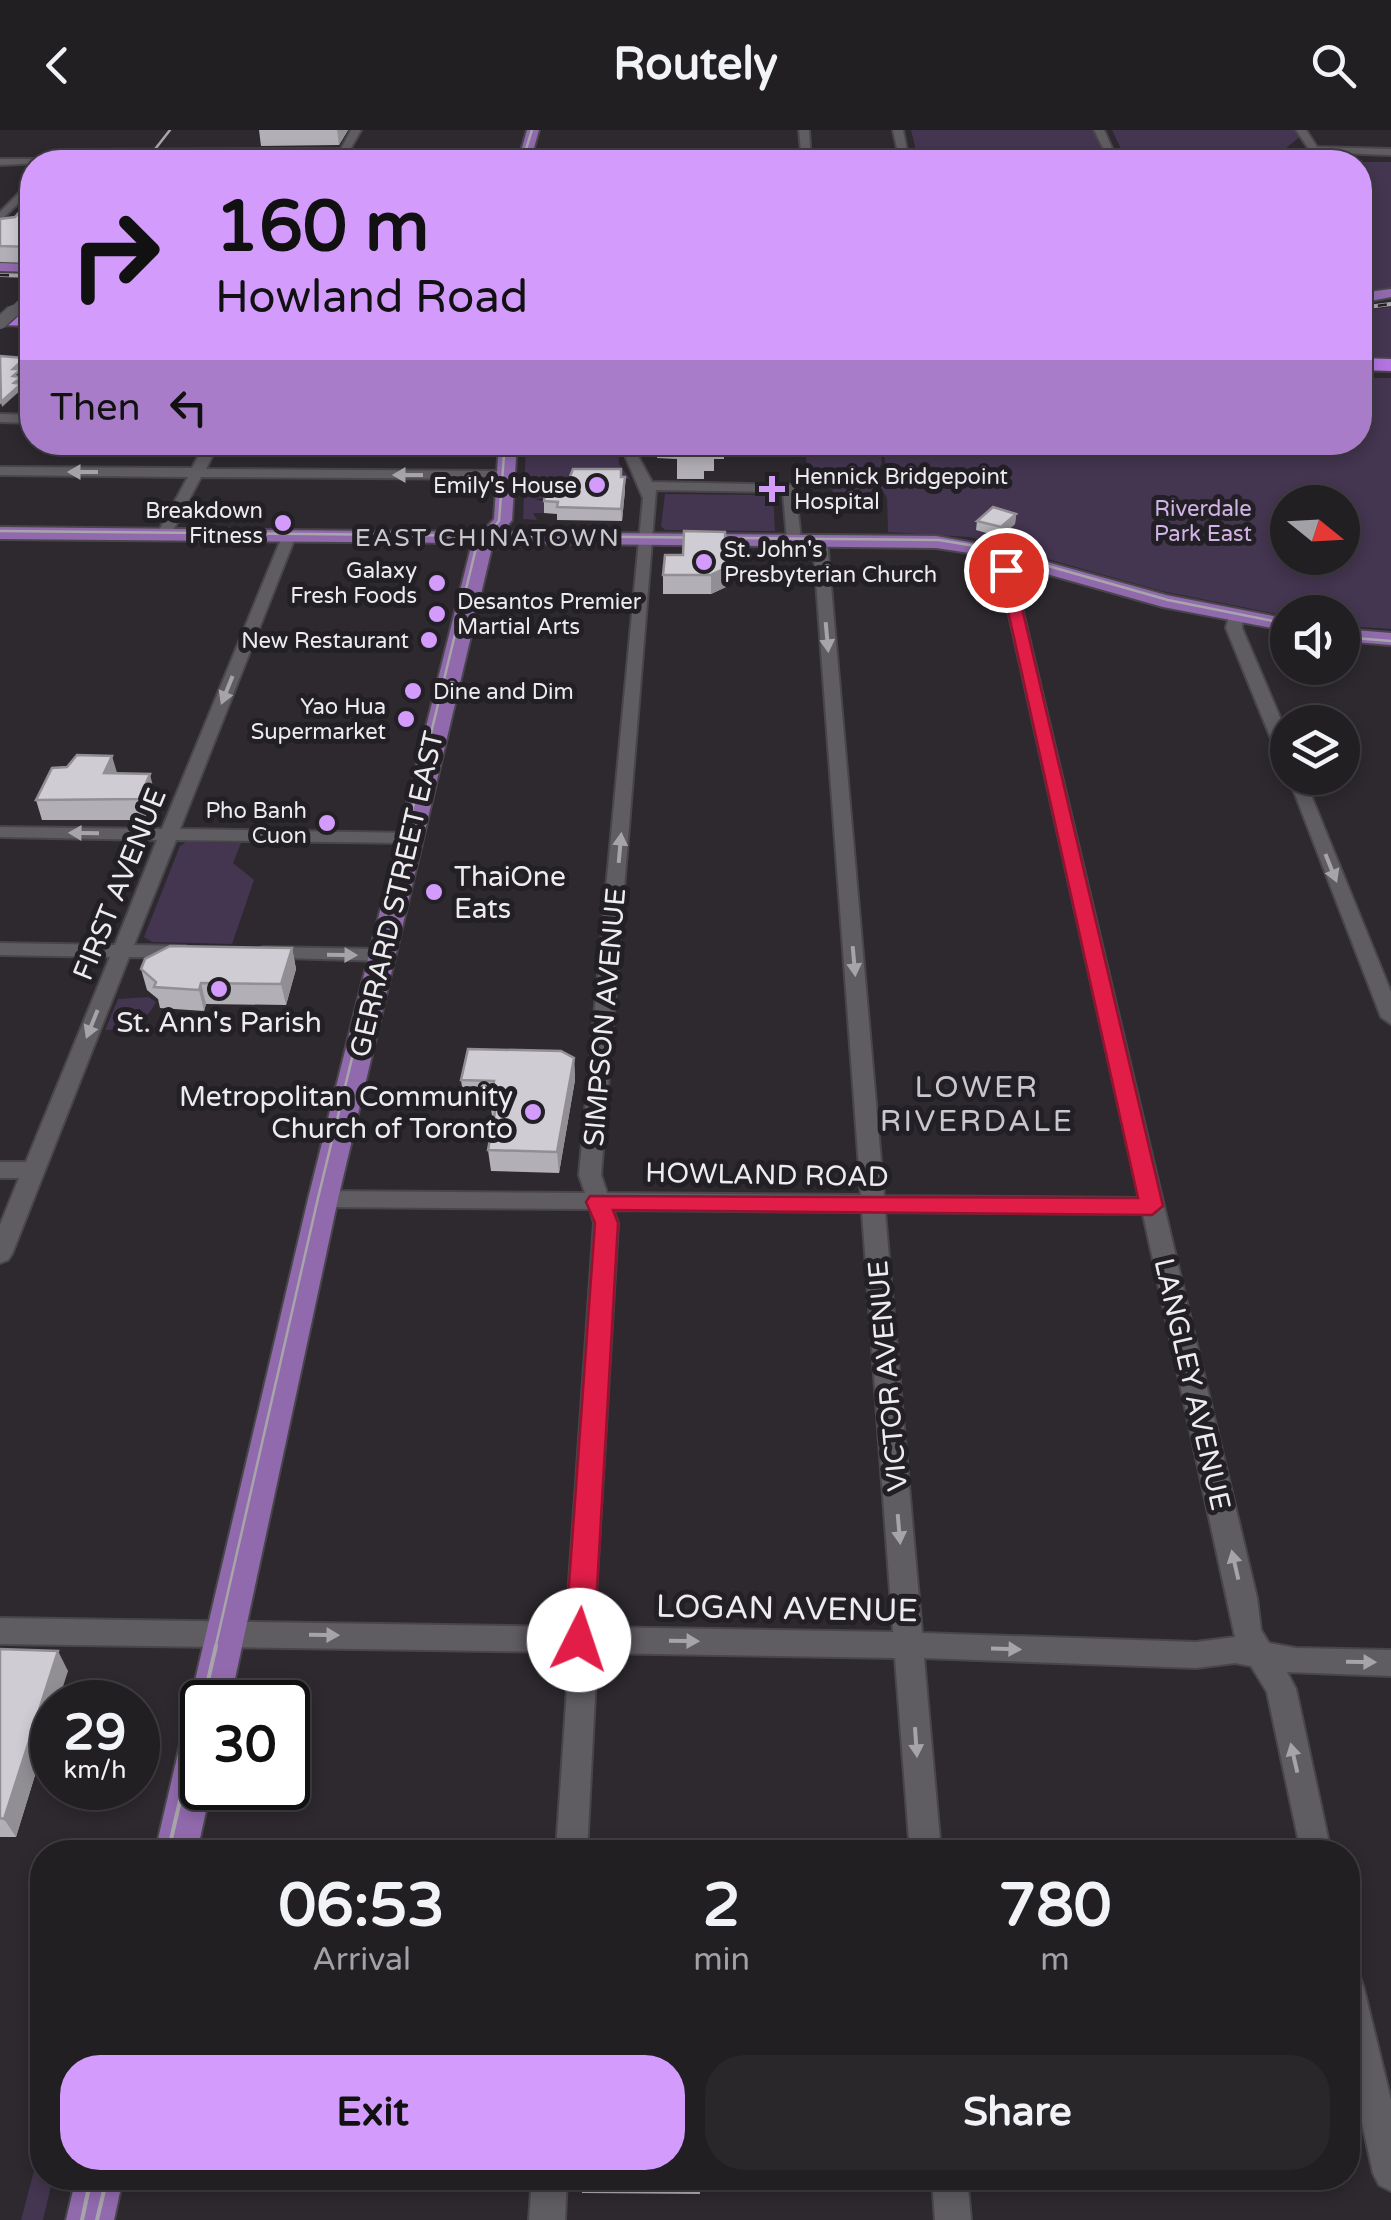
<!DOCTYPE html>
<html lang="en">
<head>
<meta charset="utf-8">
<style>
  :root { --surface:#221f23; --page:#2a272b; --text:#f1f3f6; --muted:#a2a2a6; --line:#3f3d41; --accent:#d39cfc }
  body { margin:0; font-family:"Varela Round",sans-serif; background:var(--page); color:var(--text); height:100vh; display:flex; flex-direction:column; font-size:38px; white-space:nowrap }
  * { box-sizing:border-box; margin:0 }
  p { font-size:32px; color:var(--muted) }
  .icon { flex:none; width:55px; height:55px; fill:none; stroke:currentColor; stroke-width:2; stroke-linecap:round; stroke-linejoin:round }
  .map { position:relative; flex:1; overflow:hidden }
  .panel { position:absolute; left:30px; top:1710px; width:1330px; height:350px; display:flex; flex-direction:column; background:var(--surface); border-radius:40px; box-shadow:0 5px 15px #0003,0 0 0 2px var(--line) }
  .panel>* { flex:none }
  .banner { position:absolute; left:20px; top:20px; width:1352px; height:305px; border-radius:40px; box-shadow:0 5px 15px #0003,0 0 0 2px var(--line); background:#d39cfc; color:#111; overflow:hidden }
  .needle { width:65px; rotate:108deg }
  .tools { position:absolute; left:1270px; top:355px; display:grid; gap:20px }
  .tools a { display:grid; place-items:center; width:90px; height:90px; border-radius:50%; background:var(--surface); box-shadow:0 5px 15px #0003,0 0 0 2px var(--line); font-size:50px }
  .speed { position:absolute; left:30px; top:1550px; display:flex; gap:20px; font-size:50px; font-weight:700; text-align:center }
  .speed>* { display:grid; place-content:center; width:130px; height:130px; border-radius:50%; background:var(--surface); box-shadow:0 5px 15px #0003,0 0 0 2px var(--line); line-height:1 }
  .speed small { font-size:25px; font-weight:400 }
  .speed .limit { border:5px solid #111; border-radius:15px; background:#fff; color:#111 }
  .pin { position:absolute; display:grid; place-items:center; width:85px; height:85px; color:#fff; margin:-42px; border:5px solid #fff; border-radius:50%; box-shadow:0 2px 10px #0007 }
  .me { position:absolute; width:110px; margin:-55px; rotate:4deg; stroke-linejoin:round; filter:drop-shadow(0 0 8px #0008) }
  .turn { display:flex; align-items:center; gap:35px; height:210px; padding:0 30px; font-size:45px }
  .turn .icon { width:130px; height:130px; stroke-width:2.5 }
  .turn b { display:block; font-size:70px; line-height:85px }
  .then { display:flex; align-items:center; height:95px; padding:0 30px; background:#0003; gap:20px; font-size:38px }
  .eta { display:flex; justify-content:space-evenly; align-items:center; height:170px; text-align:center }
  .eta b { font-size:60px; font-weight:800; line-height:70px }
  .button { display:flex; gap:20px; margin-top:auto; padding:20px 30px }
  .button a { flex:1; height:115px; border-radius:40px; background:var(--accent); color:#111; font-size:40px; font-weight:800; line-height:115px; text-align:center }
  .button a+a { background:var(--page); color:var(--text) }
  header { display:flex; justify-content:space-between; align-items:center; height:130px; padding:0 30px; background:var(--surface); font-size:45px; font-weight:800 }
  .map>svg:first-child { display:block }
</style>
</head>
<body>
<header><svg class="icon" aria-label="back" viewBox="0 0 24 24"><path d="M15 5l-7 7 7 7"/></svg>Routely<svg class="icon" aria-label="search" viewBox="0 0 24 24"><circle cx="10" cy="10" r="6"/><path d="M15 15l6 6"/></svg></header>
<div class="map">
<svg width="1391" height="2090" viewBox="0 0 1391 2090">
  <rect width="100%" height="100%" fill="#2d292f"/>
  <g fill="#443550" fill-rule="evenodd">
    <path d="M911,0H1093L1107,32H919Z"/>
    <path d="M1112,0H1297L1301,6L1268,32H1127Z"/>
    <path d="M1305,23H1353L1360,32H1391V158L1360,163V32H1313Z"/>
    <path d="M1391,177V230L1360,229V181Z"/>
    <path d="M1360,248H1391V499L1343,496L1342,482L1287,486L1161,461L969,407L888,402L887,368L880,356L885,332L883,313L1360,312ZM1288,372H1342V428H1288Z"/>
    <path d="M526,313H618L619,334L630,349L561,348L557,366L535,369L546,372L544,383H533L537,390L523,389Z"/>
    <path d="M805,315H879L882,332L874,351L883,369L836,365L828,356L808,355Z"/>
    <path d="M665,364L773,365L775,401L665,400L661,396Z"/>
    <path d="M186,712L241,713L233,733L254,750L232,814L152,812L144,807L180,716Z"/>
    <path d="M149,867L156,872C146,893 127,900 105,900L118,869Z"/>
    <path d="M40,2018L42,2048H53L43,2090H21Z"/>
  </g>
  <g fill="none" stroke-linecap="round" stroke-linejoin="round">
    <g stroke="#49464b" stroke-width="4">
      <g id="minor">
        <path d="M351,0H361L343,32H334L338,25L62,20L341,19Z"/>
        <path d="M799,0H809L811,32H802Z"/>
        <path d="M893,0H903L909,32H900Z"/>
        <path d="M1094,0H1104L1118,32H1110Z"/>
        <path d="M1296,0H1306L1317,17L1391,19V25L1311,22Z"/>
        <path d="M526,20L711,22L716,25L711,28L523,25Z"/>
        <path d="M0,29H57L62,32L0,35Z"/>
        <path d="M25,57L32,60L0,91V82Z"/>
        <path d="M0,284L32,285V293L0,292Z"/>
        <path d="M206,312H219L206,339L506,341L513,345L506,349L201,347L171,404L164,408L157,404L188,347L0,345V337L192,338Z"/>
        <path d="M624,312H638L639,328L652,352L795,355L801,410L794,414L787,410L783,362L656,360L601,1045L607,1063L861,1065L813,410L820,406L827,410L884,1066L1139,1068L999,440L1008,426H1018L1020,429L1013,440L1257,1468L1261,1500L1269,1513L1296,1518L1391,1520V1546L1287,1542L1296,1559L1331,1722H1301L1267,1562L1251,1536L1235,1533L1196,1538L924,1528L941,1722H910L895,1528L594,1523L596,1545L587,1722H556L568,1545L566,1522L0,1514V1488L566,1497L594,1093L590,1079L323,1077L312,1069L323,1061L585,1063L579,1045L643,368L626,328ZM613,1080L862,1082L893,1502L594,1497L618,1093ZM885,1082L1143,1084L1235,1507L1196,1512L922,1503Z"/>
        <path d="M284,402L296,405L180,699L410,703L419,708L410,713L176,710L134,815L186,816L196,822L186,828L129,827L12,1124L8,1130L0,1133V1095L19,1048H0V1032H26L110,827L0,825V813L115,815L157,710L0,707V697L162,699Z"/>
        <path d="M1230,482L1243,485L1242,498L1288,606V633L1279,628L1226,498Z"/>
        <path d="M1288,646L1304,648L1391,862V894L1381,887Z"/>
        <path d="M263,817L382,819L392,825L382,831L256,827L253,823Z"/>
        <path d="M1348,1843L1360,1847L1364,1859L1391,1970V2061L1379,2055L1373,2043L1348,1929Z"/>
        <path d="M532,2048H567L565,2090H529Z"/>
        <path d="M932,2048H967L971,2090H935Z"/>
      </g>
    </g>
    <g stroke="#49464b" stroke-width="4">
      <g id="major">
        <path d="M527,0H539L530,32H518Z"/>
        <path d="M0,133L32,134V142L0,141Z"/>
        <path d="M1391,159V167L1360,173V163Z"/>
        <path d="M499,312H517L512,390L503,402L936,406L985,415L1166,465L1288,489V501L1163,477L976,424L936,418L493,413L338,1069L230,1572H202V1587L190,1572L308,1069L472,413L0,409V397L482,402L494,389Z"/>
        <path d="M1342,499L1391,503V515L1342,511Z"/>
        <path d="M202,1588V1658H211L197,1722H155L182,1606L188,1593Z"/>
        <path d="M76,2048H123L114,2090H66Z"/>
      </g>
    </g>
    <g stroke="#49464b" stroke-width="4">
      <g id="highway">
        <path d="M0,185L32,186V196L0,195Z"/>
        <path d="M1360,228L1391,229V241L1360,240Z"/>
      </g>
    </g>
    <use href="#minor" fill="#5f5c62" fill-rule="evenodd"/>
    <use href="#major" fill="#916aae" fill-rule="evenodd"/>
    <use href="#highway" fill="#b373e0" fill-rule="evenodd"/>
    <g stroke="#a8a5aa" stroke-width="2.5">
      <path d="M145,32L170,0"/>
      <path d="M522,32L532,0"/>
      <path d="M0,195L32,167"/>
      <path d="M0,401L939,410L981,417L1168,470L1288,494"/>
      <path d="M1342,507L1391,511"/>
      <path d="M215,1519L318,1068L476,418L499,391L505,312"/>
    </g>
    <g stroke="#a8a5aa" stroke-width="4">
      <path d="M203,1572L216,1516"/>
      <path d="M168,1722L202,1577"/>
      <path d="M82,2090L91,2048"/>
      <path d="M97,2090L107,2048"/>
    </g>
    <g stroke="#a8a5aa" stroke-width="4">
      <g id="rail">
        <path d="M0,145L32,146"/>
        <path d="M1360,178L1391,174"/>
      </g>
    </g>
    <use href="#rail" stroke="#232025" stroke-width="2.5" stroke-dasharray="9" stroke-linecap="butt"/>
    <g stroke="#49464b" stroke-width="11" stroke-linecap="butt">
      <path id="minor-bridge-far1" d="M11,184L32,165"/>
    </g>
    <g stroke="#49464b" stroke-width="15" stroke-linecap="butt">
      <path id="minor-bridge" d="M0,193L13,181"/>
    </g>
    <use href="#minor-bridge-far1" stroke="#5f5c62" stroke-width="10"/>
    <use href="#minor-bridge" stroke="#5f5c62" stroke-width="12"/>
  </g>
  <g fill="#b3afb6">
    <path d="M259,0H348L339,15L261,16Z"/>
    <path d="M32,79V133L0,132V89L15,87Z"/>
    <path d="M657,312H724V329H714V341H704V349H677V329L657,328Z"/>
    <path d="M622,347L625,360L622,391L557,390V384L544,383V371L567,354Z"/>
    <path d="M1016,384L1015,394L1000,407L976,400L977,391Z"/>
    <path d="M684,401L726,457L711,464H663V445L683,425Z"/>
    <path d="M117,643L155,665L144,690H42L36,670Z"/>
    <path d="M292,818L296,839L286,875L206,874L204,881L160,878L158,869L147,860L141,839Z"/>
    <path d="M574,928L575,950L559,1043L491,1041L488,1020L493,993L490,972L464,971L461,950Z"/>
    <path d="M0,1519L68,1541L52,1572V1590L16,1707H0Z"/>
    <path d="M581,2048H718V2052H700V2064L582,2063Z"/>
  </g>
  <g fill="#928f94">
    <path d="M337,0H348L339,15Z"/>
    <path d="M25,228L26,232L14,243L13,239Z"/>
    <path d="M21,254L23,258L2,277L1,272Z"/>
    <path d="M625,347V360L622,391L621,379Z"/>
    <path d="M1016,384L1015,394L1000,407L1001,397Z"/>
    <path d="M726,438V457L711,464V445Z"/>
    <path d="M112,626L118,646L104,643Z"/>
    <path d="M150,644L155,665L144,690L139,669Z"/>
    <path d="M292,818L296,839L286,875L281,854Z"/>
    <path d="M201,853L206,874L204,881L199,860Z"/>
    <path d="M574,928L575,950L559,1043L557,1022Z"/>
    <path d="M58,1521L68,1541L58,1572H52V1590L16,1707L4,1689Z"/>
  </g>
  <g fill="#d0ccd4" stroke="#928f94" stroke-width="2.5">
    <path d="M1066,29H1096L1098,32H1067Z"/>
    <path d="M22,79H32V117L0,116V89L15,87Z"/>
    <path d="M0,226L25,228L13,239H21L13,246L21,247L14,253L21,254L1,272Z"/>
    <path d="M678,312H714V317H704V325H677Z"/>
    <path d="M573,339H621V347H625L621,379L557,377L558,372L544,371L546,354H567Z"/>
    <path d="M993,377L1016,384L1001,397L977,391Z"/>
    <path d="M684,401L725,402L726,438L711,445H663L665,425H683Z"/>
    <path d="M77,625L112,626L104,643L150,644L139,669L36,670L52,638L67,637Z"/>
    <path d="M170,816L292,818L281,854L201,853L199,860L154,857L156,852L141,839L145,829Z"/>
    <path d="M468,919L561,921L574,928L557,1022L488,1020L497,971H490L494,951L461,950Z"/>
    <path d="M0,1519L58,1521L4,1689L0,1688Z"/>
    <path d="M581,2048H700V2053L581,2052Z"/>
  </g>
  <defs><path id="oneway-solid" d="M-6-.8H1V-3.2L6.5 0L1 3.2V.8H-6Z" transform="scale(2.5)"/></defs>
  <g fill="#a6a4a8">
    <use href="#oneway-solid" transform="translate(83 342) rotate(-180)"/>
    <use href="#oneway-solid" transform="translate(408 345) rotate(-180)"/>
    <use href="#oneway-solid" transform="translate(827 507) rotate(85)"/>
    <use href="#oneway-solid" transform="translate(227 560) rotate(112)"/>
    <use href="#oneway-solid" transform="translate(84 703) rotate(-179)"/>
    <use href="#oneway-solid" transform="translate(620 718) rotate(-85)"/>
    <use href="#oneway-solid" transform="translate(1331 738) rotate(68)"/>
    <use href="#oneway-solid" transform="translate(342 825) rotate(1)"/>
    <use href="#oneway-solid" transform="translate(854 831) rotate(85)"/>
    <use href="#oneway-solid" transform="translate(92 894) rotate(112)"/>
    <use href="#oneway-solid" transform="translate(899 1399) rotate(85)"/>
    <use href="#oneway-solid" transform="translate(1235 1435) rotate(-103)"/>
    <use href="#oneway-solid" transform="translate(324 1505) rotate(1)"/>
    <use href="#oneway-solid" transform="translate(684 1511) rotate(1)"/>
    <use href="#oneway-solid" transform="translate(1006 1519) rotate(2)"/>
    <use href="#oneway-solid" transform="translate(1361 1532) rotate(1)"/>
    <use href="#oneway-solid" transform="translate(916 1612) rotate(86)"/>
    <use href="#oneway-solid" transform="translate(1294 1628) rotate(-103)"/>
  </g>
  <path fill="#e11d48" stroke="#92132f" stroke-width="2.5" d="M1006,436L1013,440L1163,1076L1152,1085L613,1080L618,1093L594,1510L589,1519L579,1523L569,1519L565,1510L595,1093L586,1072L590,1066L1138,1068L999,440Z"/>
  <g fill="#d39cfc" stroke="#232025" stroke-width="4">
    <circle cx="597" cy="355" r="10"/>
    <path d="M767 344h10v10h10v10h-10v10h-10v-10h-10v-10h10z"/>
    <circle cx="283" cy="393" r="10"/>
    <circle cx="704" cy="432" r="10"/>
    <circle cx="437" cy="453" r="10"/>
    <circle cx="437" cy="484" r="10"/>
    <circle cx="429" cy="510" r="10"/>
    <circle cx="413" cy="561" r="10"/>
    <circle cx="406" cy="589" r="10"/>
    <circle cx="327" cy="693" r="10"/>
    <circle cx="434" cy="762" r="10"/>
    <circle cx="219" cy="859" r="10"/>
    <circle cx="533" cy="982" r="10"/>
  </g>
  <g text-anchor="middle" stroke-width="10" stroke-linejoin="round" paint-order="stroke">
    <g font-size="22" fill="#edebef" stroke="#232025" text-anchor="end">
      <text x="794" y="354" text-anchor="start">Hennick Bridgepoint<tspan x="794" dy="25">Hospital</tspan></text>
      <text x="577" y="363">Emily's House</text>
      <text x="263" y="388">Breakdown<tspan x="263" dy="25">Fitness</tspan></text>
      <text x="724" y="427" text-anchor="start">St. John's<tspan x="724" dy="25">Presbyterian Church</tspan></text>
      <text x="417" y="448">Galaxy<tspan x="417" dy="25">Fresh Foods</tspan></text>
      <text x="457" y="479" text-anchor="start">Desantos Premier<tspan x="457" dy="25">Martial Arts</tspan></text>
      <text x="409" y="518">New Restaurant</text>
      <text x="433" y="569" text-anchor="start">Dine and Dim</text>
      <text x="386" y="584">Yao Hua<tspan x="386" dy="25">Supermarket</tspan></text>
      <text x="307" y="688">Pho Banh<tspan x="307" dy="25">Cuon</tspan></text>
    </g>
    <g font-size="22" fill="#d1b3e8" stroke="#232025">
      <text x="1203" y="386">Riverdale<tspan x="1203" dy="25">Park East</tspan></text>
    </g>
    <g font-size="25" letter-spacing="2.5" fill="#cac6ce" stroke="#232025">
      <text x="488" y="416">EAST CHINATOWN</text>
    </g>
    <g font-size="28" fill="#edebef" stroke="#232025" text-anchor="start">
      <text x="454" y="756">ThaiOne<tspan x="454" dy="32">Eats</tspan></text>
      <text x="219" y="902" text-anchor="middle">St. Ann's Parish</text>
      <text x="513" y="976" text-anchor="end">Metropolitan Community<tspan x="513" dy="32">Church of Toronto</tspan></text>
    </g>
    <g font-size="28" fill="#edebef" stroke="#232025">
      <text transform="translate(119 754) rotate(-68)" y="10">FIRST AVENUE</text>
      <text transform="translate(396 764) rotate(-77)" y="10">GERRARD STREET EAST</text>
      <text transform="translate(604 887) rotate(-85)" y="10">SIMPSON AVENUE</text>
      <text transform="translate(767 1044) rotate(1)" y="10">HOWLAND ROAD</text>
      <text transform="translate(887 1246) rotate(-95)" y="10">VICTOR AVENUE</text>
      <text transform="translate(1193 1254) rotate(77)" y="10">LANGLEY AVENUE</text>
    </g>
    <g font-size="30" letter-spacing="2.5" fill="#cac6ce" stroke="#232025">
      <text x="977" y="967">LOWER<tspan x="977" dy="34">RIVERDALE</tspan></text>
    </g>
    <g font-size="32" fill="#edebef" stroke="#232025">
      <text transform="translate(787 1478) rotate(1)" y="11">LOGAN AVENUE</text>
    </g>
  </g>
</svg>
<div class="tools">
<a><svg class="needle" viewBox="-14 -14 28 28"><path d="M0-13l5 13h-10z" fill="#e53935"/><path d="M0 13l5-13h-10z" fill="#a2a2a6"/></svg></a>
<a><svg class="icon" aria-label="sound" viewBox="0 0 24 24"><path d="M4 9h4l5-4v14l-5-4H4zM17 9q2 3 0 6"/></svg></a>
<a><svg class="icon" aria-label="layers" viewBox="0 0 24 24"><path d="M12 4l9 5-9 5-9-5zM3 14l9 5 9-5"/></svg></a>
</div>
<div class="speed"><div>29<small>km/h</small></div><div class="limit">30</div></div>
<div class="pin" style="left:1006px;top:440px;background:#d93025"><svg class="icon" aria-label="arrive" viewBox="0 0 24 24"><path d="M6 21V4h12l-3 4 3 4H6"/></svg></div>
<svg class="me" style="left:579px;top:1510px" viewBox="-20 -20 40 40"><circle r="19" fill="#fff"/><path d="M0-13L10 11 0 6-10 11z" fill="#e11d48"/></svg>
<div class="banner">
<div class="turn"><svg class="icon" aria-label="right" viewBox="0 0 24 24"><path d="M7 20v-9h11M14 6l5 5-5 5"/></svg><div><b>160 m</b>Howland Road</div></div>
<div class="then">Then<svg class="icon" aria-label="left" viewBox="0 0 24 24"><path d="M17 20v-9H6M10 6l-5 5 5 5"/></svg></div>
</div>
<section class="panel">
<div class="eta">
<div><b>06:53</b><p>Arrival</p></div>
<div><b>2</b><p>min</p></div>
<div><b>780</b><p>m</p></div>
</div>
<div class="button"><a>Exit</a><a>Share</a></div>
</section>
</div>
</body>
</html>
